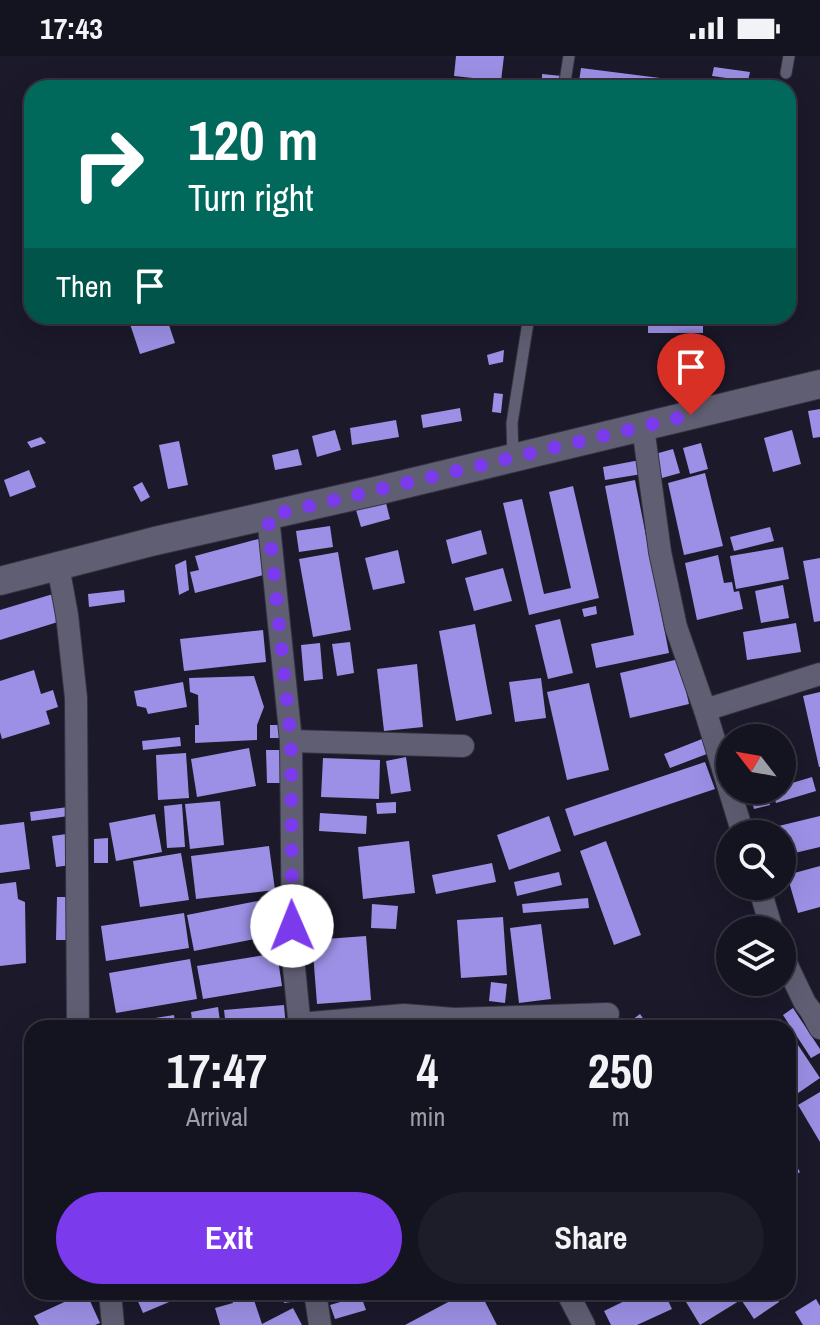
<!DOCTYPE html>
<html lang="en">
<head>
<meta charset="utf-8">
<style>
  :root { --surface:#141320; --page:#1d1c29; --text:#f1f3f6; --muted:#9d9ea5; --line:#33323e; --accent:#7c3aed }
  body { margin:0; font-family:"Archivo Narrow",sans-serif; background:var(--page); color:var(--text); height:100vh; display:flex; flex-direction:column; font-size:30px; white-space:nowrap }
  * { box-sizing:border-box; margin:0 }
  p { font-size:26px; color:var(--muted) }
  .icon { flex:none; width:44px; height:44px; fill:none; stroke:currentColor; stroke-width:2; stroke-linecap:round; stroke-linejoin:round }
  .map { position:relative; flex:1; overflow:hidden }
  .panel { position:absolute; left:24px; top:964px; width:772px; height:280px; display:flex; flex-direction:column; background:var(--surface); border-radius:24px; box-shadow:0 8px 32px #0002,0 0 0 2px var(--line) }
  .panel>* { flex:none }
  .hud { position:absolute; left:24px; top:24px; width:772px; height:244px; border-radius:24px; box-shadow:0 8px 32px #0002,0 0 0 2px var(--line); background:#00695c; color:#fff; overflow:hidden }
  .needle { width:52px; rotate:301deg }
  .controls { position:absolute; left:716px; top:668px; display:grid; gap:16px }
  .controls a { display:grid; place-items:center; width:80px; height:80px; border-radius:50%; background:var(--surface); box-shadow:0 8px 32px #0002,0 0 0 2px var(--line); font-size:40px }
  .pin { position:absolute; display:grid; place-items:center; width:68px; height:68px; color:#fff; margin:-82px -34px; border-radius:50% 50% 50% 0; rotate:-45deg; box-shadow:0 0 8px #0007 }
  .pin .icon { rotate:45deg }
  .me { position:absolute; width:88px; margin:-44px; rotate:359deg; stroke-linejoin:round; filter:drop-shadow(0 0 6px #0008) }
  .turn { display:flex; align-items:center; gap:28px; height:168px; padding:0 32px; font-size:36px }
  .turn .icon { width:104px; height:104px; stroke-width:2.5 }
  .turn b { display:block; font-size:56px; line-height:68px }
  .then { display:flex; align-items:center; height:76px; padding:0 32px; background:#0003; gap:16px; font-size:30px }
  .eta { display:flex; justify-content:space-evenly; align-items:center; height:136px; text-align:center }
  .eta b { font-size:48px; font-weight:700; line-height:56px }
  .action { display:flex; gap:16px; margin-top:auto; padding:16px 32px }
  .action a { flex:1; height:92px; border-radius:48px; background:var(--accent); color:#fff; font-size:32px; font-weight:700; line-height:92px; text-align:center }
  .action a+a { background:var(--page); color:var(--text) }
  .status { display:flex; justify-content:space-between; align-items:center; height:56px; padding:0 40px; background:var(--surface); direction:ltr }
  .status svg { height:22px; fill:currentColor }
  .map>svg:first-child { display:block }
</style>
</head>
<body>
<div class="status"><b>17:43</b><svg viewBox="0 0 49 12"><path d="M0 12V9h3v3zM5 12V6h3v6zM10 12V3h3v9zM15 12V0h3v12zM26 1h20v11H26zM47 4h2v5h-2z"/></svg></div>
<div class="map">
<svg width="820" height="1269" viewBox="0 0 820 1269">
  <rect width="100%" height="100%" fill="#1b192a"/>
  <g fill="#9b90e5">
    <path d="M456,0H504L501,25L454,20Z"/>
    <path d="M714,11L750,16L748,25L712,20Z"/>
    <path d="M581,12L660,22L659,32H578Z"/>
    <path d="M542,18L562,20L561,32H542Z"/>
    <path d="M154,260H166L175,287L140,298L130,268Z"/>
    <rect x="648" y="260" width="55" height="17"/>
    <path d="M504,294L503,306L489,309L487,299Z"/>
    <path d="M699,296L704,312L687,317L682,302Z"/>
    <path d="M494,337L503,338L501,357L492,356Z"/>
    <path d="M460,352L462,365L423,372L421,359Z"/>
    <path d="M820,353V381L813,382L808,355Z"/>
    <path d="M396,364L399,381L352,389L350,372Z"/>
    <path d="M335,374L341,394L317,401L312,380Z"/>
    <path d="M792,374L801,408L773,416L764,382Z"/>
    <path d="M41,381L46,387L31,392L27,386Z"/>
    <path d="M179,385L188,429L168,433L159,389Z"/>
    <path d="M701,387L708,413L690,418L683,392Z"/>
    <path d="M298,393L302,409L275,414L272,399Z"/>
    <path d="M673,393L680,417L662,422L655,398Z"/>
    <path d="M640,404L642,418L605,424L603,411Z"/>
    <path d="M29,414L36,431L10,441L4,424Z"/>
    <path d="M705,417L723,490L684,499L668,427Z"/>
    <path d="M635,424L669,597L596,612L591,588L634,579L605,430Z"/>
    <path d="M142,426L150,441L141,446L133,431Z"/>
    <path d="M573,430L599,542L529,559L503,447L522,443L544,538L571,532L549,436Z"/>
    <path d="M386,447L390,463L361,471L356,454Z"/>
    <path d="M330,470L333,491L299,496L296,475Z"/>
    <path d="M770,471L774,485L734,495L730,481Z"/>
    <path d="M481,474L487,498L452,508L446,484Z"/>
    <path d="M262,482L271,517L195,537L190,516L199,514L195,500Z"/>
    <path d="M783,491L789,523L736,533L730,500Z"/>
    <path d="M398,494L405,527L373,534L365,502Z"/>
    <path d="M338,496L351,574L313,581L299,503Z"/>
    <path d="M718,499L724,527L732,526L734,536L739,535L743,553L697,564L685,507Z"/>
    <path d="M820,502V565L814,566L803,505Z"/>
    <path d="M186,504L189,534L179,539L175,509Z"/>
    <path d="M503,512L512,545L474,555L465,522Z"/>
    <path d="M783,529L789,562L761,567L755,535Z"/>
    <path d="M124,534L125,546L89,551L88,538Z"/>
    <path d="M53,538L61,565L0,584V554Z"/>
    <path d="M596,550L597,558L584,561L582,553Z"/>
    <path d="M560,563L573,617L548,623L535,569Z"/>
    <path d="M796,567L801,596L747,604L743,576Z"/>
    <path d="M475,568L492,658L456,665L439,575Z"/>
    <path d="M263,574L266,606L184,615L180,583Z"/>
    <path d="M350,586L354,617L337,620L332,588Z"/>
    <path d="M320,587L323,623L304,625L301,589Z"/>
    <path d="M679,603L689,648L630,662L620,617Z"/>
    <path d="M417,608L423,671L384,675L377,613Z"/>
    <path d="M34,614L41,638L53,634L58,651L46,655L50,668L2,683L0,676V625Z"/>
    <path d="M254,620L264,651L257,669V684L195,687V669H199L198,639L190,636L189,622Z"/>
    <path d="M541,622L546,662L515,666L509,626Z"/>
    <path d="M183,626L187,651L148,658L146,652L137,650L134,635Z"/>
    <path d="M589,627L609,714L567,724L547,636Z"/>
    <path d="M820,636V711H819L803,640Z"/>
    <rect x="270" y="669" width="12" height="13"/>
    <path d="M180,681L181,690L143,694L142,685Z"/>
    <path d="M707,681L712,696L670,712L664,698Z"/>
    <path d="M249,692L256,730L197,741L191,703Z"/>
    <path d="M266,694H284V727H267Z"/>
    <path d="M186,697L189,742L158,744L156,699Z"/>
    <path d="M406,701L411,735L391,738L386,705Z"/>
    <path d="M323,702L380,704L379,743L321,741Z"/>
    <path d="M705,706L715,733L574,780L565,753Z"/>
    <path d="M812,721L816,735L776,747L772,734H782V730Z"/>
    <path d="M749,734H766L770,749L754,753Z"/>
    <path d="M220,745L224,789L190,793L185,748Z"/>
    <path d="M396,746V757L377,758L376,747Z"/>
    <path d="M182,748L185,791L167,792L164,750Z"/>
    <path d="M68,751L69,760L31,765L30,756Z"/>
    <path d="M320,757L367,760L366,778L319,775Z"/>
    <path d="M155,758L162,796L116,805L109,767Z"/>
    <path d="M549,760L561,795L509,814L497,779Z"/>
    <path d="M820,760V791L782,800V778H763L762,774Z"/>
    <path d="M24,766L30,813L0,817V769Z"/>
    <path d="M67,778L71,809L56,811L52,780Z"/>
    <path d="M108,782V807H94V783Z"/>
    <path d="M409,785L415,837L363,843L358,791Z"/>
    <path d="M606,785L641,879L614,889L580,795Z"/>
    <path d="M269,790L275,834L196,843L191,800Z"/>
    <path d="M181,797L189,844L140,851L133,805Z"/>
    <path d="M492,807L496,826L436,838L432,819Z"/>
    <path d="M820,810V851L798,857L787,819Z"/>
    <path d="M559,816L562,829L517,840L514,826Z"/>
    <path d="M16,826L18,843L25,846L26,907L0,910V828Z"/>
    <path d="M57,841H77L76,884H56Z"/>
    <path d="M588,842L589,852L523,857L522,848Z"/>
    <path d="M268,843L275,879L194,895L187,859Z"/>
    <path d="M372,848L398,850L396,873L371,872Z"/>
    <path d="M184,857L189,892L106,905L101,870Z"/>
    <path d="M503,861L507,919L461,922L457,864Z"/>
    <path d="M541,868L551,943L519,947L510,872Z"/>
    <path d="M366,880L371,944L317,948L312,884Z"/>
    <path d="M277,897L282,930L203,943L197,910Z"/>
    <path d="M190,903L197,943L116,957L109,917Z"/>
    <path d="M491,926L507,928L505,947L489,945Z"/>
    <path d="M284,949L286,972L226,971L224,954Z"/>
    <path d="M218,951L221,972H193L191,956Z"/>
    <path d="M793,952L820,993V997L811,1002L783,959Z"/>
    <path d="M640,958L650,972H621Z"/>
    <path d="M174,959L176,972H111V969Z"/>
    <path d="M780,963L787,972H767Z"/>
    <path d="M788,974L820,1022L788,1044Z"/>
    <path d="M820,1036V1086L798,1049Z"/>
    <path d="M788,1096L800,1116L788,1124Z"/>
    <path d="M86,1236L100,1267L95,1269H39L34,1260Z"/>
    <path d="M134,1236H193L143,1257Z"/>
    <path d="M230,1236H277L254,1244L262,1268L293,1252L302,1269H220L215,1252L233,1247Z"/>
    <path d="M283,1236H311L312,1243L284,1247Z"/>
    <path d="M464,1236H480L497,1269H405L452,1244V1242Z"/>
    <path d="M643,1236H664L672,1253L637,1269H611L604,1255Z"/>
    <path d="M680,1236H773L779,1246L754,1263L742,1245L752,1237L700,1269Z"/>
    <path d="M361,1240L366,1254L335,1263L330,1249Z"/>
    <path d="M816,1243L820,1250V1269H803L795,1256Z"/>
  </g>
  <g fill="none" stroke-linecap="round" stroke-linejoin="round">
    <g stroke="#343340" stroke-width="13">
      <g id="service">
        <path d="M786,17L789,0"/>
        <path d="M564,32L569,0"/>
        <path d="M513,402L512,367L529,260"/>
      </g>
    </g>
    <g stroke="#343340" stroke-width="24">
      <g id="minor">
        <path d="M643,371L660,496L676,571L705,654L743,778"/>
        <path d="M268,460L291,685L293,901L300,972"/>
        <path d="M58,510L67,559L76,642L78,972"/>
        <path d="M705,654L820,618"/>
        <path d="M291,685L463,690"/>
        <path d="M759,830L772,874"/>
        <path d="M782,899L805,947L811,955L820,972"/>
        <path d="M299,968L404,959L454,963L608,958"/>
        <path d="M110,1236L113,1269"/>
        <path d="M315,1236L320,1269"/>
        <path d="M567,1236L584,1269"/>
      </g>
    </g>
    <g stroke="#343340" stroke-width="30">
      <path id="tertiary" d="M0,525L155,485L376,435L820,328"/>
    </g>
    <use href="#service" stroke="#605e73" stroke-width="11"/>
    <use href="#minor" stroke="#605e73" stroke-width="22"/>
    <use href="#tertiary" stroke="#605e73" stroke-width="28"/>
  </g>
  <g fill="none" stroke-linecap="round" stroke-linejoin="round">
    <path stroke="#7c3aed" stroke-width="14" stroke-dasharray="0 25.2" d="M292,870L291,685L268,460L691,359"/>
  </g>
</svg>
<div class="controls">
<a><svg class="needle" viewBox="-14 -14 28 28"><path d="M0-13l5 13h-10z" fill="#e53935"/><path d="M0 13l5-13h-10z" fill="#9d9ea5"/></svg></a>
<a><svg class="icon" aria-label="search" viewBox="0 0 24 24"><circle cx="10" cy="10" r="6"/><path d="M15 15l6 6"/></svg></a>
<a><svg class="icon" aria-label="layers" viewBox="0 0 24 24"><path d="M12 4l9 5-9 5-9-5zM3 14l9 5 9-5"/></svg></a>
</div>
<div class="pin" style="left:691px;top:359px;background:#d93025"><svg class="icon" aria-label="arrive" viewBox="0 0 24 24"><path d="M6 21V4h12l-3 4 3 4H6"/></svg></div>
<svg class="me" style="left:292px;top:870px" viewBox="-20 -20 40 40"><circle r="19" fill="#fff"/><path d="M0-13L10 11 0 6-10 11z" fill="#7c3aed"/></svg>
<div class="hud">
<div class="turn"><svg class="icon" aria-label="right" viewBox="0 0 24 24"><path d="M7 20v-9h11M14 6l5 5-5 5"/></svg><div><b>120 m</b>Turn right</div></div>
<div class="then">Then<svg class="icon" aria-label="arrive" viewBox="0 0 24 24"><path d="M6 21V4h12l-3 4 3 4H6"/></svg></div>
</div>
<section class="panel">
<div class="eta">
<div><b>17:47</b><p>Arrival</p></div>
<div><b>4</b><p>min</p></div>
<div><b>250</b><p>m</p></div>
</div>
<div class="action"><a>Exit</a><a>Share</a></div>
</section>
</div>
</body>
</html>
